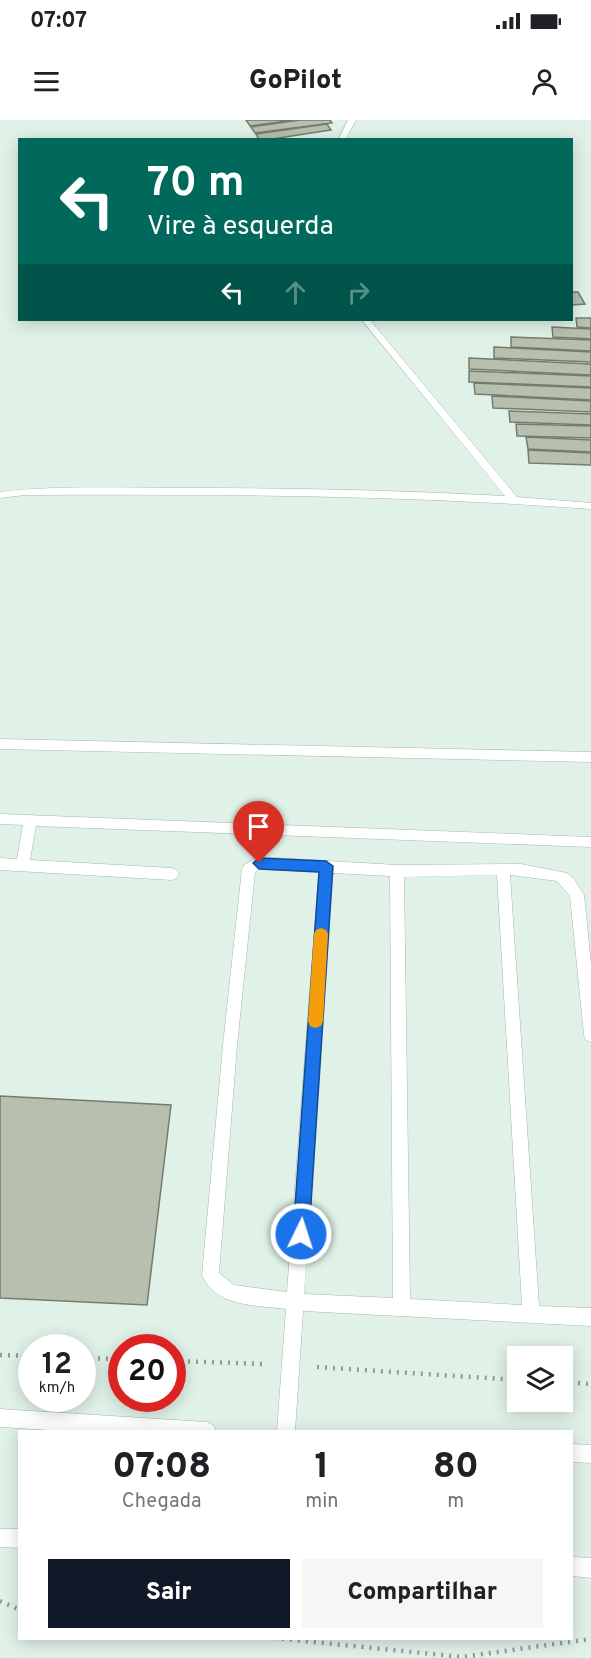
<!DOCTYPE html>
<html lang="pt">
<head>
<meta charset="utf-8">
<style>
  :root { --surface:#fff; --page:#f6f6f6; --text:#202124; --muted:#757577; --accent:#111827 }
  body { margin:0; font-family:Overpass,sans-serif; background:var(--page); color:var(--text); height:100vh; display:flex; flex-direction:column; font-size:22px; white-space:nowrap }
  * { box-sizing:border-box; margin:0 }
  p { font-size:20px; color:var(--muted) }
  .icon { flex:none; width:33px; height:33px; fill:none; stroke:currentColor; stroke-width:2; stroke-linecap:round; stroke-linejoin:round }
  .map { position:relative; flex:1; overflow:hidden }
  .side { position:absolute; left:18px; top:1310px; width:555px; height:210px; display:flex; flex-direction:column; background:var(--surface); border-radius:0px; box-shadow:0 3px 15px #0003 }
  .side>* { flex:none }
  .banner { position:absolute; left:18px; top:18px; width:555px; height:183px; border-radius:0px; box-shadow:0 3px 15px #0003; background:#00695c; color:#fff; overflow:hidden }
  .tools { position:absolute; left:507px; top:1226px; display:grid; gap:12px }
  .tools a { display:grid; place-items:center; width:66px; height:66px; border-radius:0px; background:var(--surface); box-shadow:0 3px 15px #0003; font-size:30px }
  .speed { position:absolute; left:18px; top:1214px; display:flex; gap:12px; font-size:30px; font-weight:700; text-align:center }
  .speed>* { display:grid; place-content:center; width:78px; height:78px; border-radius:50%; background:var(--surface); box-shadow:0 3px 15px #0003; line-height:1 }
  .speed small { font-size:15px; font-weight:400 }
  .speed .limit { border:9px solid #d22; background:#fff; color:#111 }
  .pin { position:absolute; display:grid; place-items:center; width:51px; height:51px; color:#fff; margin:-62px -26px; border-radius:50% 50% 50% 0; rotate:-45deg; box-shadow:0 0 6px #0007 }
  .pin .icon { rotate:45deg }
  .me { position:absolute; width:66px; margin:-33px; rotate:4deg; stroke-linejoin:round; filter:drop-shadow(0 0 4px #0008) }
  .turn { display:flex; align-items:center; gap:21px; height:126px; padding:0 30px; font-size:27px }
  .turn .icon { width:78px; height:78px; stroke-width:2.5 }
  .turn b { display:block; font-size:42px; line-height:51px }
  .lanes { display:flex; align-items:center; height:57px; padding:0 30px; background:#0003; justify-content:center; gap:30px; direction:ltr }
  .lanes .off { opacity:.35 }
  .eta { display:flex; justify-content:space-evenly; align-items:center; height:102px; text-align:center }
  .eta b { font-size:36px; font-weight:800; line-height:42px }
  .cta { display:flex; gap:12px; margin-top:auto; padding:12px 30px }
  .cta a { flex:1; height:69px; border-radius:0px; background:var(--accent); color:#fff; font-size:24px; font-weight:800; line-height:69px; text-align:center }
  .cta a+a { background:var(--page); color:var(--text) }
  .status { display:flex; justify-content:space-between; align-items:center; height:42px; padding:0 30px; background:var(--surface); direction:ltr }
  .status svg { height:16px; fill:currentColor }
  header { display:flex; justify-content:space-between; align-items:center; height:78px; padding:0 30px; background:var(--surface); font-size:27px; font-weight:800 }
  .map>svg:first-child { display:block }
</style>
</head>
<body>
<div class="status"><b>07:07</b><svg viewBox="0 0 49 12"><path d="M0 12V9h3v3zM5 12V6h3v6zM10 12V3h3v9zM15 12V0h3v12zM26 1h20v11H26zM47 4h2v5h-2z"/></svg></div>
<header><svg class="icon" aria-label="menu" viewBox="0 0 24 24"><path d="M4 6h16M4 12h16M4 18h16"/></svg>GoPilot<svg class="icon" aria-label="person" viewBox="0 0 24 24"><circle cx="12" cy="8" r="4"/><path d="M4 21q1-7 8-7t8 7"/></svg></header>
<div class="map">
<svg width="591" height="1538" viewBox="0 0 591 1538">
  <rect width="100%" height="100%" fill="#e0f2e8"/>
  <g fill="#b7bfaf" stroke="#757c6e" stroke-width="1.5">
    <path d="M246,0H293L250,6Z"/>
    <path d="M300,0H330L332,3L255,13L251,7Z"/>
    <path d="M327,4L331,10L266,20H259L256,14Z"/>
    <path d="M572,172H578L585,184L572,185Z"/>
    <path d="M576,198H591V208L577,207Z"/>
    <path d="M552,207L591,209V219L553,217Z"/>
    <path d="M511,217L591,220V231L511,227Z"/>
    <path d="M494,227L591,232V242L494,238Z"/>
    <path d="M469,238L591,244V255L469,249Z"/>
    <path d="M469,251L591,256V267L469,262Z"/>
    <path d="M474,263L591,268V280L475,274Z"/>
    <path d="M492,276L591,281V292L493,288Z"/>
    <path d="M509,291L591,294V305L510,302Z"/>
    <path d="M516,304L591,306V318L517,316Z"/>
    <path d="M526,317L591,320V332L528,329Z"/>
    <path d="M528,330L591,333V345L529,343Z"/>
    <path d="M0,976L171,985L147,1185L0,1178Z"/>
  </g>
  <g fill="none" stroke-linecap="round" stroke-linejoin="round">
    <g stroke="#a5b6ad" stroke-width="1">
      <g id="service">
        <path d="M348,0H356L345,20H338Z"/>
        <path d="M362,200H370L517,377L591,383V389C402,375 214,374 25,375L0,378V372C58,365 119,368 177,368C287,368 396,370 505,376Z"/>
        <path d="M0,619L591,632V642L0,629Z"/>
        <path d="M0,694L591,717V727L36,706L30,740L172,748L177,750L179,754L177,758L172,760L0,750V738L17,739L23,705L0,704Z"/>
        <path d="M259,737L397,745L521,744L567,753L574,759L584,775L591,844V922L586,920L584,915L570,776L557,761L510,755L539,1186L591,1188V1206L303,1191L295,1311H277L286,1189C256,1185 215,1187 202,1155L223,925L242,749L244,745ZM261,749L319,752L287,1172L234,1165L219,1153L237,925L255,752ZM332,753L390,756L393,1178L304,1174ZM497,755L522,1185L410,1179L404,757Z"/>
        <path d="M0,1289L207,1302L213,1305L216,1311H64L0,1307Z"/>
        <path d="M572,1324L591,1325V1343L572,1342Z"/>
        <path d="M0,1409H20V1428L0,1427Z"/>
        <path d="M572,1437L591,1438V1458L572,1456Z"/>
      </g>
    </g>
    <g stroke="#8d9b94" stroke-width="4.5" stroke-dasharray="2 6" stroke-linecap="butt">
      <path d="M0,1235L32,1236"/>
      <path d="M82,1238L122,1239"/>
      <path d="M172,1241L265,1244"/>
      <path d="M317,1247L518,1260"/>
      <path d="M562,1262L591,1264"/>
      <path d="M0,1481L20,1490"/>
      <path d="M274,1518L462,1537L591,1519"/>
    </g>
    <use href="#service" fill="#fff" fill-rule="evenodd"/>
  </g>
  <path fill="#1a73e8" stroke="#114b97" stroke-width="1.5" d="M259,738L326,741L333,746L309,1114L307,1119L301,1122L295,1119L293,1114L319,752L259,749L253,743Z"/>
  <path fill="#f59e0b" d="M321,808L326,810L328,814L323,901L321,906L315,908L310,906L308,901L314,814L316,810Z"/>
</svg>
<div class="tools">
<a><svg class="icon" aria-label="layers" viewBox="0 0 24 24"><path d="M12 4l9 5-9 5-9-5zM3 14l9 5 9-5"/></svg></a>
</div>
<div class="speed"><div>12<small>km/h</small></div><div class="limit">20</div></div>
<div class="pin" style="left:259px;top:743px;background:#d93025"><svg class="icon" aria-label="arrive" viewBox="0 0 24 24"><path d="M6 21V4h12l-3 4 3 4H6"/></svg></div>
<svg class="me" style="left:301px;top:1114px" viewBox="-20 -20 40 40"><circle r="17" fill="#1a73e8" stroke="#fff" stroke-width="3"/><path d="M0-11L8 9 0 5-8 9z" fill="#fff"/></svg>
<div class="banner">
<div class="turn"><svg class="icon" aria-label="left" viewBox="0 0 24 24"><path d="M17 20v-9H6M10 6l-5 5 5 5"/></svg><div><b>70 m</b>Vire à esquerda</div></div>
<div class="lanes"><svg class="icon" aria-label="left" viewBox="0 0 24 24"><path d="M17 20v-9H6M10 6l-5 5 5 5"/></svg><svg class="icon off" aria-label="ahead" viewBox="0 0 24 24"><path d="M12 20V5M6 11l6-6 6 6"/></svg><svg class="icon off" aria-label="right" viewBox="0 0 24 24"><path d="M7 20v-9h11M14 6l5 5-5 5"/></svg></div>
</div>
<section class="side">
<div class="eta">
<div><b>07:08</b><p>Chegada</p></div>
<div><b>1</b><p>min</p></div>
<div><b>80</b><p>m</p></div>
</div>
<div class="cta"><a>Sair</a><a>Compartilhar</a></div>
</section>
</div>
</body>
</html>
